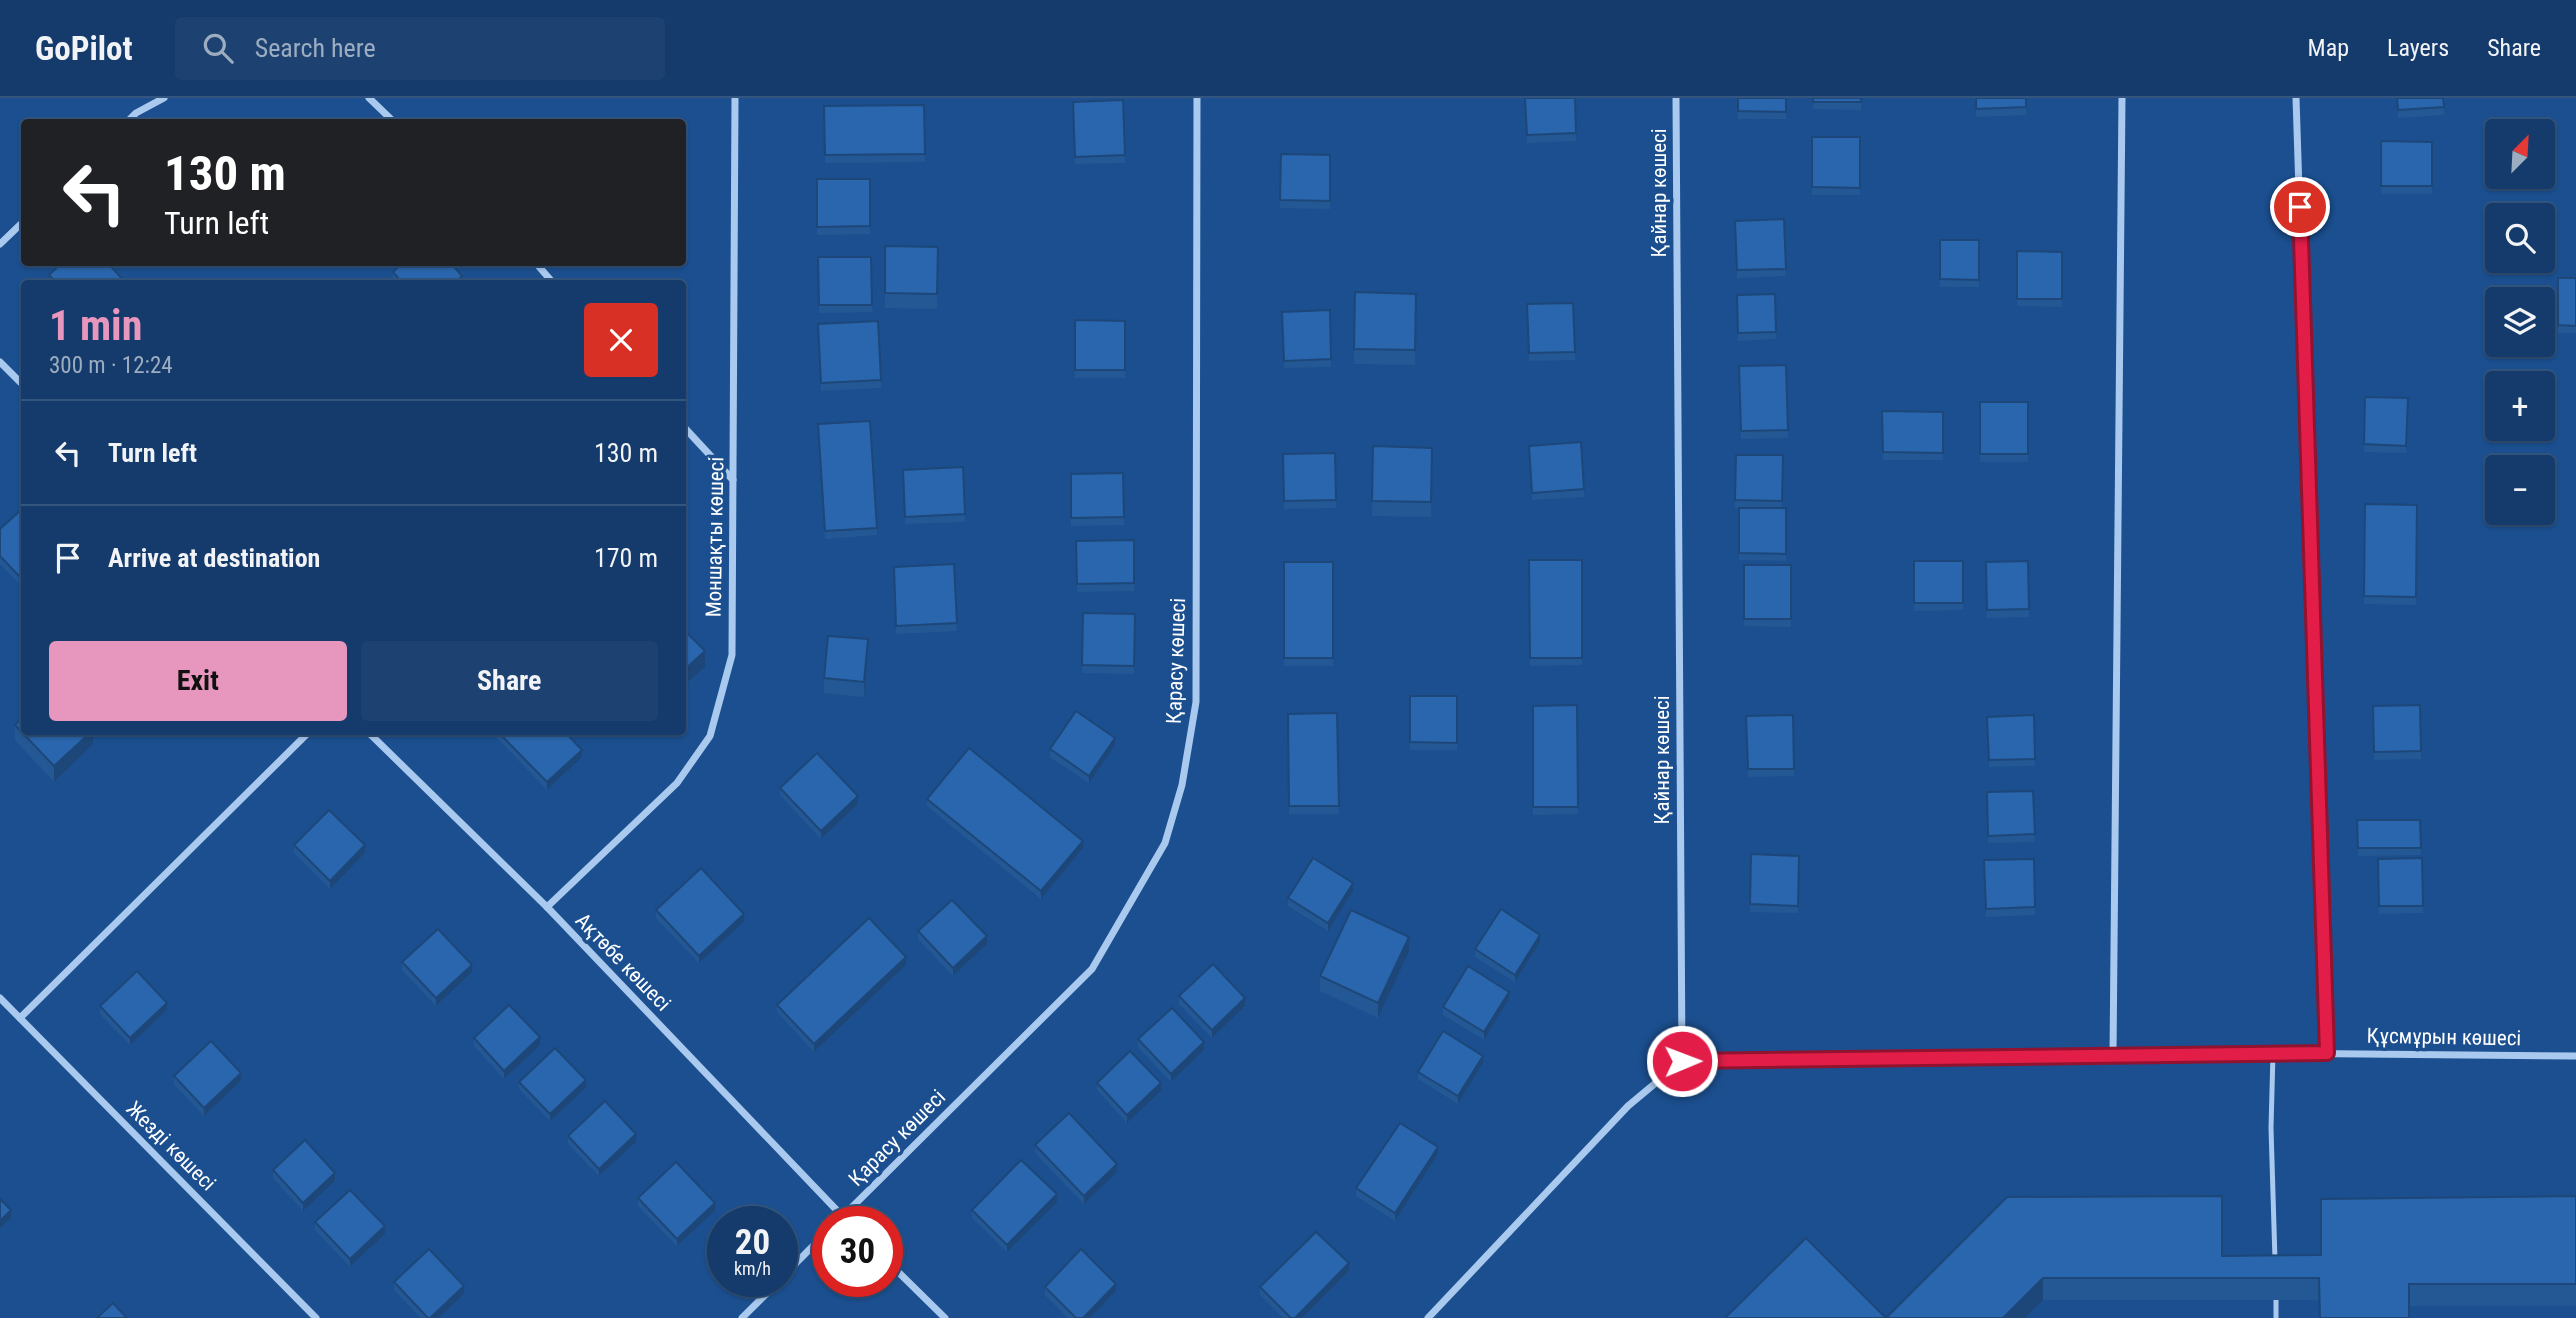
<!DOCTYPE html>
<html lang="en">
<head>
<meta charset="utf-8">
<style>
  :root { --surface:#143b6b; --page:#1d4271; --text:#f1f3f6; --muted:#9dadc1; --line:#33557e; --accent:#e797bd }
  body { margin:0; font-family:"Roboto Condensed",sans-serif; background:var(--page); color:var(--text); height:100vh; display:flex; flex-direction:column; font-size:26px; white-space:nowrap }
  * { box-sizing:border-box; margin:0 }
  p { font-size:23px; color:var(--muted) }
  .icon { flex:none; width:38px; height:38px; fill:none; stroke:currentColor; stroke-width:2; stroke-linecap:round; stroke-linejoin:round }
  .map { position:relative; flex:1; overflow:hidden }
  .panel { position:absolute; left:21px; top:182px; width:665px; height:455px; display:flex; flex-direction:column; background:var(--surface); border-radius:7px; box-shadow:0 2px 5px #0004,0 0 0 2px var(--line) }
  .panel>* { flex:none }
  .hud { position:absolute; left:21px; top:21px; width:665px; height:147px; border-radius:7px; box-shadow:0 2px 5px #0004,0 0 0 2px var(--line); background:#202124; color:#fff; overflow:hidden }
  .needle { width:46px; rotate:24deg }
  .tools { position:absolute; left:2485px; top:21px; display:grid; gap:14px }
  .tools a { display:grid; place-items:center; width:70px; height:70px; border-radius:7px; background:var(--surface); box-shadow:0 2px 5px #0004,0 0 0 2px var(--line); font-size:35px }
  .speed { position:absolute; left:707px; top:1108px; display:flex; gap:14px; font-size:35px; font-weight:700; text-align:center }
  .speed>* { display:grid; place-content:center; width:91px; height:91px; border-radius:50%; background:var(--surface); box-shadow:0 2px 5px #0004,0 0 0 2px var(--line); line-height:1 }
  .speed small { font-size:18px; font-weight:400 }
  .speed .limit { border:10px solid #d22; background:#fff; color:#111 }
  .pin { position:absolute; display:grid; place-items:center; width:60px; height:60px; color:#fff; margin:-30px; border:4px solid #fff; border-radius:50%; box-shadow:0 2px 7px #0007 }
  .me { position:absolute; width:77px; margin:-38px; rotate:89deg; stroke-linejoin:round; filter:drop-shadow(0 0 5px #0008) }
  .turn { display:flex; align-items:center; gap:24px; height:147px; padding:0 28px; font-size:32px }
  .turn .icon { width:91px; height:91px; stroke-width:2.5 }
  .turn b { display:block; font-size:49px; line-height:60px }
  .round { display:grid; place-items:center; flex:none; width:74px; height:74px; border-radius:7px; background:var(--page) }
  .summary { display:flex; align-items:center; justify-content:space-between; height:119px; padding:0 28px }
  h1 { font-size:42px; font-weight:700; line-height:52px; color:var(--accent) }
  .primary-button { display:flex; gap:14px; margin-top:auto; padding:14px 28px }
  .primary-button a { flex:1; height:80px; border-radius:7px; background:var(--accent); color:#111; font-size:28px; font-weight:700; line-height:80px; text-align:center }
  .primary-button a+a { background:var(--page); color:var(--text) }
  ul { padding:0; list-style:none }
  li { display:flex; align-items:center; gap:21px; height:105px; padding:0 28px; border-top:2px solid var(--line) }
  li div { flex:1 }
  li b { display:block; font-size:26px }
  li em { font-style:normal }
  header { display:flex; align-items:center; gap:42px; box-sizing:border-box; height:98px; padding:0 35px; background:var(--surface); border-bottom:2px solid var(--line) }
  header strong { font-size:33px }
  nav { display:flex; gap:38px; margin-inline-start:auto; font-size:24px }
  .search { width:490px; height:63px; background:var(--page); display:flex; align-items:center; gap:18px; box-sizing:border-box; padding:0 24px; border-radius:7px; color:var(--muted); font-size:26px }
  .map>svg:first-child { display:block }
</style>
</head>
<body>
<header>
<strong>GoPilot</strong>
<div class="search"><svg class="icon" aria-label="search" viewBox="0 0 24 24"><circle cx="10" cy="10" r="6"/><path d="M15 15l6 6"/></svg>Search here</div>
<nav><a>Map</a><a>Layers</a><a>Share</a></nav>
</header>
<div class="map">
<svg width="2576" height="1220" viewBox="0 0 2576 1220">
  <rect width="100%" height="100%" fill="#1b4f8f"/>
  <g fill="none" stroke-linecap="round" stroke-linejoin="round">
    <g stroke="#a9c9ee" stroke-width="5">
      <path d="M2273,955L2271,1030L2275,1162"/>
      <path d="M2276,1202V1220"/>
    </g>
    <g stroke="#a9c9ee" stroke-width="7">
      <path d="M369,0L394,24"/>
      <path d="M2296,0L2327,955"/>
      <path d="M127,24L136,15L164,0"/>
      <path d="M0,146L24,123"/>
      <path d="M535,164L554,186"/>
      <path d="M0,264L24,288"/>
      <path d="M682,327L733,382"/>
      <path d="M368,634L547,809L848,1124"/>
      <path d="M547,809L677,685L710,638L732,557L735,0"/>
      <path d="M0,900L316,1220"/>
      <path d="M20,920L309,634"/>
      <path d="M2113,957L2122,0"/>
      <path d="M1682,963L2273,955L2576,958"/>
      <path d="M837,1124L1092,871L1165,745L1182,687L1196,604L1197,0"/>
      <path d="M887,1163L945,1220"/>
      <path d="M782,1179L828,1133"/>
      <path d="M742,1220L779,1183"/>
      <path d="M1428,1220L1628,1008L1682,963L1676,0"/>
    </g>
  </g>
  <g fill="#245895">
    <path d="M1525,0H1575L1576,43L1527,45Z"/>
    <rect x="1738" y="0" width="48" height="21"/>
    <path d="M1813,0H1861V12L1813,11Z"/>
    <path d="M1976,0H2026V17L1976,19Z"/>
    <path d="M2397,0H2443L2444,17L2398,20Z"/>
    <path d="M1123,2L1125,65L1075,66L1073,4Z"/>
    <path d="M924,7L925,64L825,65L824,8Z"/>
    <rect x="1812" y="39" width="48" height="58"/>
    <path d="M2381,43L2432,44V96H2381Z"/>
    <path d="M1281,56L1330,57V111L1280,110Z"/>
    <path d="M817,81H870V136L817,137Z"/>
    <path d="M1784,121L1786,178L1737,180L1735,123Z"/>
    <rect x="1940" y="142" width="39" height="47"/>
    <path d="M885,148L938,149L937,211L885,210Z"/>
    <path d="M2017,153L2062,154V209L2017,208Z"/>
    <path d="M818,159H871L872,214L819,215Z"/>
    <path d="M393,174L462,185L396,186L393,182Z"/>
    <path d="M49,177L124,186H50Z"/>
    <rect x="2558" y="180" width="18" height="55"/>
    <path d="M1355,194L1416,196L1415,267L1354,266Z"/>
    <path d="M1775,196L1776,241L1738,243L1737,197Z"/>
    <path d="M1527,206L1575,254V262L1529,263Z"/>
    <path d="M1330,212L1331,269L1284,270L1282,214Z"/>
    <path d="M1075,222L1125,223V280H1075Z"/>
    <path d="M878,223L881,290L821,293L818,226Z"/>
    <path d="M1786,267L1788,340L1741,341L1739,268Z"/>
    <path d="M2365,299L2408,300L2406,355L2364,354Z"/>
    <rect x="1980" y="304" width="48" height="60"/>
    <path d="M1882,313L1943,314V362H1883Z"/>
    <path d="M818,334L877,430V437L825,441Z"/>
    <path d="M1373,348L1432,350L1431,419L1372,418Z"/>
    <path d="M1335,355L1336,410L1284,411L1283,356Z"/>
    <path d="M1529,355L1584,391V399L1532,402Z"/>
    <path d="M1736,357H1783L1782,410H1786V463L1739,462V410H1735Z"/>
    <path d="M963,369L965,424L905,426L903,372Z"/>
    <path d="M1123,375L1124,427L1071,428V376Z"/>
    <path d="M2365,406L2417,407L2416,507L2364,506Z"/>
    <path d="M24,414V482L20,486L0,466V431Z"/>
    <path d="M1134,442V493L1077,494L1076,443Z"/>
    <path d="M1529,462H1582V567L1530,568Z"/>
    <path d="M1914,463H1963V512L1914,513Z"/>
    <path d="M2028,463L2029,519L1987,520L1986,464Z"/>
    <rect x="1284" y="464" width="49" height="104"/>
    <path d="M954,466L957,533L896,536L894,469Z"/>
    <path d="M1744,467H1791V529L1744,528Z"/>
    <path d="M1083,515L1135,516L1134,576L1082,575Z"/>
    <path d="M868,556L864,599L824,595V580Z"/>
    <rect x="1410" y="598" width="47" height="54"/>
    <path d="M1577,607L1578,716L1533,717V608Z"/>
    <path d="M2420,607L2421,661L2374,662L2373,608Z"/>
    <path d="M1337,615L1339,716H1289L1288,616Z"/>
    <path d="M1793,617L1794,678L1748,679L1746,618Z"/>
    <path d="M2034,617L2035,668L1989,669L1987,619Z"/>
    <path d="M15,627L93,634V646L54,684L15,642Z"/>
    <path d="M496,634H565L582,659L547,692L496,639Z"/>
    <path d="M1115,647L1089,685L1050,659V651Z"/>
    <path d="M780,690L858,706L821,741L780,697Z"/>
    <path d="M2033,693L2035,744L1988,745L1987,694Z"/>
    <path d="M927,701L1083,750L1041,801L927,708Z"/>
    <path d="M2357,722H2420L2421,757L2358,758Z"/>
    <path d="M294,747L365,755L330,791L294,755Z"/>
    <path d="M1751,756L1799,758L1798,815L1750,814Z"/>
    <path d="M2422,760L2423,815L2379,816L2378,761Z"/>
    <path d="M2034,761L2035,817L1986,819L1984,762Z"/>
    <path d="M1353,793L1328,833L1288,808V800Z"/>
    <path d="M656,812L744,824L699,865L656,820Z"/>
    <path d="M918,833L987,846L953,878L918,841Z"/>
    <path d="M1540,844L1515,884L1475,859V851Z"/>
    <path d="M1409,854L1378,920L1320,893V878Z"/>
    <path d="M402,864L472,874L436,908L402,872Z"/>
    <path d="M906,867L814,954L777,914V907Z"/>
    <path d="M1179,898L1245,908L1212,940L1179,906Z"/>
    <path d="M1509,901L1484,942L1443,917V909Z"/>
    <path d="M100,908L167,912L130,947L100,916Z"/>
    <path d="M474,940L540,947L504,981L474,948Z"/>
    <path d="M1138,941L1204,952L1171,984L1138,949Z"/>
    <path d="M1483,965L1458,1006L1418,981V974Z"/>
    <path d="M174,978L241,983L204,1018L174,986Z"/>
    <path d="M519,984L586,990L550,1023L519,991Z"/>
    <path d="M1097,985L1161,993L1127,1025L1097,992Z"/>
    <path d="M568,1038L636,1044L599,1078L568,1046Z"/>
    <path d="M1035,1047L1117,1074L1084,1106L1035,1055Z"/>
    <path d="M1438,1056L1395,1123L1356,1098V1090Z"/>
    <path d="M273,1072L335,1083L303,1113L273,1080Z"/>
    <path d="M2576,1098V1208H2409L2319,1202H2043L1886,1220L2007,1099L2222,1158L2321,1157Z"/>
    <path d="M638,1100L715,1113L677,1148L638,1108Z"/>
    <path d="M1057,1104L1007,1154L972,1120V1112Z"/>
    <path d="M315,1124L385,1136L350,1169L315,1132Z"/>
    <path d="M1349,1173L1302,1220H1283L1260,1197V1189Z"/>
    <path d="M394,1184L464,1196L439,1220H421L394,1192Z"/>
    <path d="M1045,1189L1116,1193L1090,1220H1068L1045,1197Z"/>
  </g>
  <g fill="#1d4779">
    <path d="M462,178V186H454Z"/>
    <path d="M24,474V482L20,486V479Z"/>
    <path d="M868,541V556L864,599V584Z"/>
    <path d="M705,553V569L682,589V574Z"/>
    <path d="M91,634H93V646L54,684V668Z"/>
    <path d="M1115,640V647L1089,685V678Z"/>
    <path d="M582,652V659L547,692V684Z"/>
    <path d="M858,698V706L821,741V733Z"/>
    <path d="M1083,743V750L1041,801V793Z"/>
    <path d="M365,747V755L330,791V783Z"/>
    <path d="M1353,785V793L1328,833V825Z"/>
    <path d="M744,816V824L699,865V858Z"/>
    <path d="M1540,837V844L1515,884V877Z"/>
    <path d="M987,838V846L953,878V870Z"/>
    <path d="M1409,839V854L1378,920V905Z"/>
    <path d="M906,859V867L814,954V946Z"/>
    <path d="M472,867V874L436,908V900Z"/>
    <path d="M1509,894V901L1484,942V934Z"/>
    <path d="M1245,900V908L1212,940V932Z"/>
    <path d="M167,905V912L130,947V940Z"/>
    <path d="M540,939V947L504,981V973Z"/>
    <path d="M1204,944V952L1171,984V976Z"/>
    <path d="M1483,958V965L1458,1006V998Z"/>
    <path d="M241,975V983L204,1018V1010Z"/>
    <path d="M586,982V990L550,1023V1016Z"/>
    <path d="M1161,985V993L1127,1025V1017Z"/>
    <path d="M636,1036V1044L599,1078V1071Z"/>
    <path d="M1438,1049V1056L1395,1123V1115Z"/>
    <path d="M1117,1066V1074L1084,1106V1098Z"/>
    <path d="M335,1075V1083L303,1113V1105Z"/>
    <path d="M1057,1096V1104L1007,1154V1147Z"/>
    <path d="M715,1105V1113L677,1148V1141Z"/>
    <path d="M11,1112V1120L0,1130V1123Z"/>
    <path d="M385,1128V1136L350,1169V1161Z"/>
    <path d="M1349,1165V1173L1302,1220H1295Z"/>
    <path d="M2043,1180V1202L2025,1220H2003Z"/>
    <path d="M1116,1186V1193L1090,1220H1083Z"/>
    <path d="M464,1188V1196L439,1220H430Z"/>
  </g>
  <g fill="#2a66ad" stroke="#1d4779" stroke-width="2">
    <path d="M1525,0H1575L1576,35L1527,37Z"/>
    <path d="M1738,0H1786V14L1738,13Z"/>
    <rect x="1813" y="0" width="48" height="4"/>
    <path d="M1976,0H2026V9L1976,11Z"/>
    <path d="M2397,0H2443L2444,9L2398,12Z"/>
    <path d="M1123,2L1125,57L1075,59L1073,4Z"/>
    <path d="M924,7L925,56L825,57L824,8Z"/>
    <path d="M1812,39H1860V90L1812,89Z"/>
    <path d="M2381,43L2432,44V88H2381Z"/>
    <path d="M1281,56L1330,57V103L1280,102Z"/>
    <path d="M817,81H870V128L817,129Z"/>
    <path d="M1784,121L1786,171L1737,172L1735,123Z"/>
    <path d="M1940,142H1979V182L1940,181Z"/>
    <path d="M885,148L938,149L937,196L885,195Z"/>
    <path d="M2017,153L2062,154V201H2017Z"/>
    <path d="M818,159H871L872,207H819Z"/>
    <path d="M63,164H107L124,183L121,186H57L49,177Z"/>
    <path d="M403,164H450L462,178L454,186H403L393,174Z"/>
    <path d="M2558,180H2576V228L2558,227Z"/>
    <path d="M1355,194L1416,196L1415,252L1354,251Z"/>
    <path d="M1775,196L1776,234L1738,235L1737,197Z"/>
    <path d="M1573,205L1575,254L1529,255L1527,206Z"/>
    <path d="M1330,212L1331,261L1284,263L1282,214Z"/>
    <path d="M1075,222L1125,223V272H1075Z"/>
    <path d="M878,223L881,282L821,285L818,226Z"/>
    <path d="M1786,267L1788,332L1741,333L1739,268Z"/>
    <path d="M2365,299L2408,300L2406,348L2364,346Z"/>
    <rect x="1980" y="304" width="48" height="52"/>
    <path d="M1882,313L1943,314V355L1883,354Z"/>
    <path d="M870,323L877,430L825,433L818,326Z"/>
    <path d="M1581,344L1584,391L1532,395L1529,348Z"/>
    <path d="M1373,348L1432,350L1431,404L1372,403Z"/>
    <path d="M1335,355L1336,402L1284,403L1283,356Z"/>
    <path d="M1736,357H1783L1782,403L1735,402Z"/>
    <path d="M963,369L965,416L905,419L903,372Z"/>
    <path d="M1123,375L1124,419L1071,420V376Z"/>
    <path d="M2365,406L2417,407L2416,499L2364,498Z"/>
    <path d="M1739,410H1786V456L1739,455Z"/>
    <path d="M22,411L24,414V474L20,479L0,458V431Z"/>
    <path d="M1134,442V485L1077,486L1076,443Z"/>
    <path d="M1529,462H1582V560H1530Z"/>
    <rect x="1914" y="463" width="49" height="42"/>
    <path d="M2028,463L2029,511L1987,512L1986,464Z"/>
    <rect x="1284" y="464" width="49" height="96"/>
    <path d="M954,466L957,525L896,528L894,469Z"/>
    <rect x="1744" y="467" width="47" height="54"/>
    <path d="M1083,515L1135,516L1134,568L1082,567Z"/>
    <path d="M682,530L705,553L682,574Z"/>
    <path d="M828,538L868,541L864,584L824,580Z"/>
    <path d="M1410,598H1457V645L1410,644Z"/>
    <path d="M1577,607L1578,709H1533V608Z"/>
    <path d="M2420,607L2421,653L2374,654L2373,608Z"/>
    <path d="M1076,613L1115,640L1089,678L1050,651Z"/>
    <path d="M1337,615L1339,708H1289L1288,616Z"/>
    <path d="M1793,617L1794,671H1748L1746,618Z"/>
    <path d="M2034,617L2035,661L1989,662L1987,619Z"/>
    <path d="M24,618V634H91L54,668L15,627Z"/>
    <path d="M498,634H565L582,652L547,684Z"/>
    <path d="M969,650L1083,743L1041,793L927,701Z"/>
    <path d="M817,655L858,698L821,733L780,690Z"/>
    <path d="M2033,693L2035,736L1988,738L1987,694Z"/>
    <path d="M329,712L365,747L330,783L294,747Z"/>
    <path d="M2357,722H2420L2421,750H2358Z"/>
    <path d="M1751,756L1799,758L1798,808L1750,806Z"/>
    <path d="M1313,760L1353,785L1328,825L1288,800Z"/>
    <path d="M2422,760L2423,808H2379L2378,761Z"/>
    <path d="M2034,761L2035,809L1986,811L1984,762Z"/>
    <path d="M701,770L744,816L699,858L656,812Z"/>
    <path d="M952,802L987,838L953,870L918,833Z"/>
    <path d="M1501,811L1540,837L1515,877L1475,851Z"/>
    <path d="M1351,812L1409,839L1378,905L1320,878Z"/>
    <path d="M869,820L906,859L814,946L777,907Z"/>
    <path d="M438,831L472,867L436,900L402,864Z"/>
    <path d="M1213,866L1245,900L1212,932L1179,898Z"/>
    <path d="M1468,868L1509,894L1484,934L1443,909Z"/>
    <path d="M137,873L167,905L130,940L100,908Z"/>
    <path d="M509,907L540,939L504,973L474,940Z"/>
    <path d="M1172,910L1204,944L1171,976L1138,941Z"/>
    <path d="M1443,933L1483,958L1458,998L1418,974Z"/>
    <path d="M211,943L241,975L204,1010L174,978Z"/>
    <path d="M555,950L586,982L550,1016L519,984Z"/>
    <path d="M1130,953L1161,985L1127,1017L1097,985Z"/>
    <path d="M605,1003L636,1036L599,1071L568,1038Z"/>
    <path d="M1069,1015L1117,1066L1084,1098L1035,1047Z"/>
    <path d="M1400,1025L1438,1049L1395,1115L1356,1090Z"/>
    <path d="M305,1042L335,1075L303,1105L273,1072Z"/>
    <path d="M1021,1062L1057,1096L1007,1147L972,1112Z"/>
    <path d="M676,1064L715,1105L677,1141L638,1100Z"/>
    <path d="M350,1092L385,1128L350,1161L315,1124Z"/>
    <path d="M2222,1098V1158L2321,1157V1101L2576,1098V1186H2409V1220H2320L2319,1180H2043L2003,1220H1725L1806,1140L1886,1220L2007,1099Z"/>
    <path d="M0,1101L11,1112L0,1123Z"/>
    <path d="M1316,1134L1349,1165L1295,1220H1291L1260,1189Z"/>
    <path d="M429,1151L464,1188L430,1220H428L394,1184Z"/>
    <path d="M1081,1151L1116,1186L1083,1220H1076L1045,1189Z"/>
    <path d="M113,1205L127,1220H97Z"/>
  </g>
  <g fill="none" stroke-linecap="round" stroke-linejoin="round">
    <g stroke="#92132f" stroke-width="18">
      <path id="route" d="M1682,963L2327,955L2300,109"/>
    </g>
    <use href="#route" stroke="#e11d48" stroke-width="12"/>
  </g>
  <g text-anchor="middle" stroke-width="7" stroke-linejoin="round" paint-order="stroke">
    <g font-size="21" fill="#fff" stroke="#1b4f8f">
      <text transform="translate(1659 95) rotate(-90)" y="7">Қайнар көшесі</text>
      <text transform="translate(715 439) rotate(-89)" y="7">Моншақты көшесі</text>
      <text transform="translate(1176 563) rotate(-88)" y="7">Қарасу көшесі</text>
      <text transform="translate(1662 662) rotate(-90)" y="7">Қайнар көшесі</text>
      <text transform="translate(623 864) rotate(46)" y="7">Ақтөбе көшесі</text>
      <text transform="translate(2444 939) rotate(1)" y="7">Құсмұрын көшесі</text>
      <text transform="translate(897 1040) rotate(-45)" y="7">Қарасу көшесі</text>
      <text transform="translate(171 1048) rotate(45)" y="7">Жезді көшесі</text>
    </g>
  </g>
</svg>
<div class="tools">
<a><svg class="needle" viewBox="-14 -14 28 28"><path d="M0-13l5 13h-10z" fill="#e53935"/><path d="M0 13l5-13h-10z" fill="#9dadc1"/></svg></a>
<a><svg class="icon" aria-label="search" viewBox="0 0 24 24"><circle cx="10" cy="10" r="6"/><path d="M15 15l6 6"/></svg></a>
<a><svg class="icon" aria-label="layers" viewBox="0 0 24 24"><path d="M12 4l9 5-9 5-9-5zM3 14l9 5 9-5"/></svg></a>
<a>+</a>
<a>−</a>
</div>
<div class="speed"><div>20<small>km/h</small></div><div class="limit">30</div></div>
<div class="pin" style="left:2300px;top:109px;background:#d93025"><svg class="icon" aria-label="arrive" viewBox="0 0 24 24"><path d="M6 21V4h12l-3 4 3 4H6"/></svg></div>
<svg class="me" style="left:1682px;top:963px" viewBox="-20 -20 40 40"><circle r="17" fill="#e11d48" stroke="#fff" stroke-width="3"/><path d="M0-11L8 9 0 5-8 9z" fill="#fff"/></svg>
<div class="hud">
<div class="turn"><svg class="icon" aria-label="left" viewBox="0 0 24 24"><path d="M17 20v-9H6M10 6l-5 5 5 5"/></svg><div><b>130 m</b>Turn left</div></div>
</div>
<section class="panel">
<div class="summary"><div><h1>1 min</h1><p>300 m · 12:24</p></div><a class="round" style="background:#d93025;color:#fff"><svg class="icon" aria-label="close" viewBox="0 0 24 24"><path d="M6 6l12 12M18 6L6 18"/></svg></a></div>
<ul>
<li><svg class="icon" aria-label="left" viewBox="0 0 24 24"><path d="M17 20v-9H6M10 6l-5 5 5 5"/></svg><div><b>Turn left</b></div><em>130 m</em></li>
<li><svg class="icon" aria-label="arrive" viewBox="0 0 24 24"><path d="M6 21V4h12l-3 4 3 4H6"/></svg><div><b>Arrive at destination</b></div><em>170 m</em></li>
</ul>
<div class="primary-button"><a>Exit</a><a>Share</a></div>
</section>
</div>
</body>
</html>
